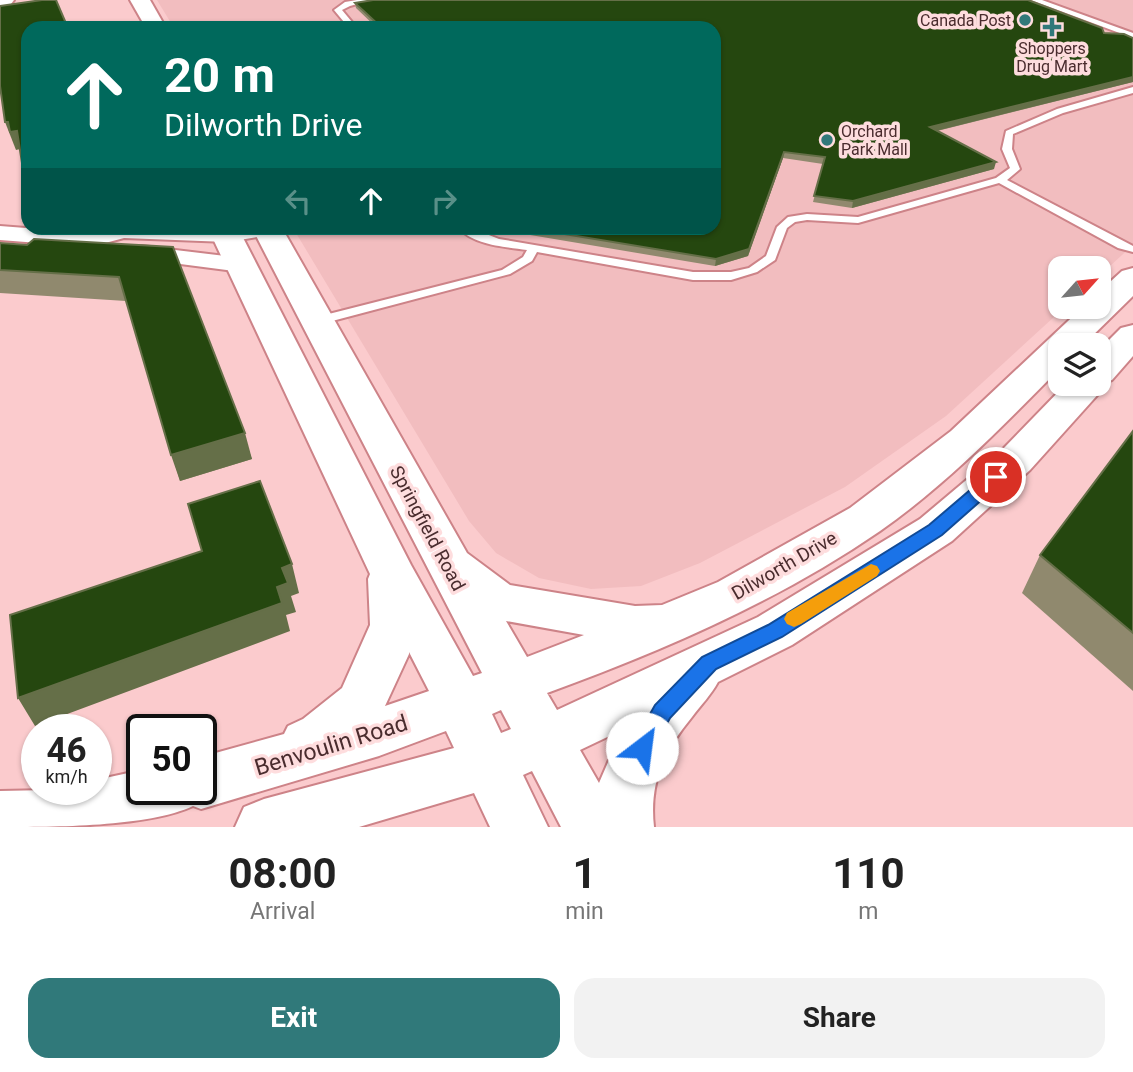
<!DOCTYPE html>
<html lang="en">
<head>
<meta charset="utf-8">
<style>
  :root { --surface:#fff; --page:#f2f2f2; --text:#222; --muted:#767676; --accent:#30797a }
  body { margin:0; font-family:Roboto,sans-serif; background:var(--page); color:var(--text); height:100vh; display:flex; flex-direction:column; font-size:26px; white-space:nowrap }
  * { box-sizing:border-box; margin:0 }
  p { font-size:23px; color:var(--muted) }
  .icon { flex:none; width:38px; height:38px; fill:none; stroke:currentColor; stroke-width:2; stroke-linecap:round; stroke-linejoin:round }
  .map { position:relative; height:827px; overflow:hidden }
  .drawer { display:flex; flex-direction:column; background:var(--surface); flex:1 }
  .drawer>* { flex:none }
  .hud { position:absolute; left:21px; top:21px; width:700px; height:214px; border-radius:21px; box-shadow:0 2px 5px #0004; background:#00695c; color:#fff; overflow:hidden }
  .needle { width:46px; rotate:63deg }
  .tools { position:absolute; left:1048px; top:256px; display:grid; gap:14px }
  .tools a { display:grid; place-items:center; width:63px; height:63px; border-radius:14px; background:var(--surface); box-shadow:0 2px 5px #0004; font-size:35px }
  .speed { position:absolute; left:21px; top:714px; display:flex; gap:14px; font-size:35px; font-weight:700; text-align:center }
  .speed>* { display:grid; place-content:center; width:91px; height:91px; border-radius:50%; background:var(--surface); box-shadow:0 2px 5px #0004; line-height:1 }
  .speed small { font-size:18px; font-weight:400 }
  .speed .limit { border:4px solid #111; border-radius:10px; background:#fff; color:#111 }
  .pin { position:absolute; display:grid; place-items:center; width:60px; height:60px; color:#fff; margin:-30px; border:4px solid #fff; border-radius:50%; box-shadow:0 2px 7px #0007 }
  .me { position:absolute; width:77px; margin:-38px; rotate:30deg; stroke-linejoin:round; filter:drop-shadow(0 0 5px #0008) }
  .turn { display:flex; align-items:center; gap:24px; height:147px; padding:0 28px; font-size:32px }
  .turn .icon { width:91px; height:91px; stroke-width:2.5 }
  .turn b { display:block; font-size:49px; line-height:60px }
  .lanes { display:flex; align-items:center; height:66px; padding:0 28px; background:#0003; justify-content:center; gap:35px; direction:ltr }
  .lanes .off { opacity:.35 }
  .eta { display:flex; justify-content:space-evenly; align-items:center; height:119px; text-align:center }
  .eta b { font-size:42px; font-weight:700; line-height:49px }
  .cta { display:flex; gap:14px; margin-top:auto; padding:14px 28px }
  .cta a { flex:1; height:80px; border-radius:21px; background:var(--accent); color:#fff; font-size:28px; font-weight:700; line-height:80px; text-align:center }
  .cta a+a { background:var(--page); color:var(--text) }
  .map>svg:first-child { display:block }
</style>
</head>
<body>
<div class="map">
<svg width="1133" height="827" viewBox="0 0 1133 827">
  <rect width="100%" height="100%" fill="#fbcbcd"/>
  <path fill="#f2bdbf" d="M157,0H1133V245L1099,276V268H1060V306H1066L946,416L845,487L700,563L641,586L591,589L539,578L496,553L469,521L293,228H714V28H174Z"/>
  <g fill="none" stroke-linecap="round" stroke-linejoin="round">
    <g stroke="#cd8388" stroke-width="4">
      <g id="service">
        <path d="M357,0H371L350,6L342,10L357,28H349L334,10L345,2Z"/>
        <path d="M1031,0H1042L1133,33V38Z"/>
        <path d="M1133,87V93L1063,113L1013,134L1012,149L1020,169L1007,180L1133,246V252L1118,248L999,183L858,223L807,220L795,222L787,228L775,260L757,272L731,280H693L537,252L532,261L510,274L317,325L311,321L313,318L502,270L523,257L527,250C505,247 473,245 459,228H471L499,239L693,272H731L749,268L766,256L777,227L788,217L807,214L858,217L996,178L1010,168L1002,149L1006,131L1057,109Z"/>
      </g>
    </g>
    <g stroke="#cd8388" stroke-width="4">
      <g id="minor">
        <path d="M0,226L90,233L111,228L278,229L275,234L227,242L124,238L90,247L0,240Z"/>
        <path d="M142,246L242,258L250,260L253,265L250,270L242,272L134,258L131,253L134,248Z"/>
      </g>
    </g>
    <g stroke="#cd8388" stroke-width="4">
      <g id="secondary">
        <path d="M0,0H14L11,4L0,7Z"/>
        <path d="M130,0H150L166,28H146Z"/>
        <path d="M208,228H238L411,565L473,676L482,673L252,228H282L467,553L510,585L635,606L662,605L718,582L850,508L951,431L1084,306H1099V292L1122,271L1133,268V296L1083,345H1060V368C1004,425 946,485 880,531C778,601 663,651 547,693L557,710L758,617L920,519L1002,450L1067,383H1099V350L1121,328L1133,325V356L1112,380L1106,382L1101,391L1030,470L952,541L792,645L718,682C711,695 701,705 692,717C664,751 649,782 654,827H561L532,771L523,775L548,827H490L474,793L359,827H235L244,807L264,799L454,748L446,731L379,756L201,809L193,806C149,827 53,827 0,827V791L96,789V780L142,770V789H201V757L284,734L288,726L303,719L342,688L370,625L368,579L370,574ZM506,621L584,635L527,657ZM409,652L429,691L385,706L409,654ZM501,710L511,729L501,733L492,714ZM622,730L599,783L580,750Z"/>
      </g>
    </g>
    <use href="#service" fill="#fff" fill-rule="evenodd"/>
    <use href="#minor" fill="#fff" fill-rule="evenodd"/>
    <use href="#secondary" fill="#fff" fill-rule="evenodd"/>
  </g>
  <g fill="#90896e">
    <path d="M355,3L1104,33L1133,82L937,131L994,169L852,208L813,202L823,164L783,158L748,256L715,266L506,231L504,228H714V28H377L356,8Z"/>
    <path d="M0,243L27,245L173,247L252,459L180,481L126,301L0,293Z"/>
    <path d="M1133,431V691L1022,593L1040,555Z"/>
  </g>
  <g fill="#656f48">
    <path d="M1133,77V82L928,133L930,127Z"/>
    <path d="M5,122H8L17,131L24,148L16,150Z"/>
    <path d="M784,152L783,158L748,256L715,266L716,259Z"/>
    <path d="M996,162L994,169L852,208L853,201Z"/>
    <path d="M245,433L252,459L180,481L171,455Z"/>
    <path d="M292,564L299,593L291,596L296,612L286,615L290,631L35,726L18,698L277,587L282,568Z"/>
  </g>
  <g fill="#25470f" stroke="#656f48" stroke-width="2">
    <path d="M42,0H56L68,28H28V182H25L17,131L10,132L8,122H5L0,86V6Z"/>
    <path d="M373,0H1028L1102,28L1104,33L1124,34L1133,38V77L930,127L996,162L853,201L814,196L825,157L784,152L749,249L716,259L528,228H714V28H382L355,3Z"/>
    <path d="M34,239L173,247L245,433L171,455L119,277L0,270V243L27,245Z"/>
    <path d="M1133,431V633L1040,555Z"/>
    <path d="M260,481L292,564L282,568L288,583L277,587L282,603L18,698L10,615L202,551L188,504Z"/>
  </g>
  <path fill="#1a73e8" stroke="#114b97" stroke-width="2" d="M996,471L1002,473L1005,477L1002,482L942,535L782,637L716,669L670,718L650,755L642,758L634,755L631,748L655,705L702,657L768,625L929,525L990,473Z"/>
  <path fill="#f59e0b" d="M871,564L877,566L880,571L877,576L801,624L794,627L787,624L784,619L787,613Z"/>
  <g fill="#30797a" stroke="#feddde" stroke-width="2.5">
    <circle cx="1025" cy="20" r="7"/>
    <path d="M1048.5 16.5h7v7h7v7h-7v7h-7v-7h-7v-7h7z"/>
    <circle cx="827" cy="140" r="7"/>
  </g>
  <g text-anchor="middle" stroke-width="7" stroke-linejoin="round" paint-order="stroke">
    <g font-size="16" fill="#4a2c2e" stroke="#feddde" text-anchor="end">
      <text x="1011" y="26">Canada Post</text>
      <text x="1052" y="54" text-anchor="middle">Shoppers<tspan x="1052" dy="18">Drug Mart</tspan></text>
      <text x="841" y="137" text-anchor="start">Orchard<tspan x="841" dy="18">Park Mall</tspan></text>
    </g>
    <g font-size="19" fill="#4a2c2e" stroke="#feddde">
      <text transform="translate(428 528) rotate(62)" y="7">Springfield Road</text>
      <text transform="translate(784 565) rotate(-30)" y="7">Dilworth Drive</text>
    </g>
    <g font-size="23" fill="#4a2c2e" stroke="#feddde">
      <text transform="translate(331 745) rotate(-17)" y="8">Benvoulin Road</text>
    </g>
  </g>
</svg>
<div class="tools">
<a><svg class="needle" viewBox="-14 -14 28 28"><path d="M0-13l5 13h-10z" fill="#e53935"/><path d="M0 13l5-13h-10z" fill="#767676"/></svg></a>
<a><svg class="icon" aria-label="layers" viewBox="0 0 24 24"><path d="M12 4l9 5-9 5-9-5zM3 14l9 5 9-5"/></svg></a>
</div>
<div class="speed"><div>46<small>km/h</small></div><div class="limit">50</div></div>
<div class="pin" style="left:996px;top:477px;background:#d93025"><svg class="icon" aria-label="arrive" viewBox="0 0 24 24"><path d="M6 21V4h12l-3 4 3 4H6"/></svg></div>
<svg class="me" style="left:642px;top:748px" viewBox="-20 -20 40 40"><circle r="19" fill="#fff"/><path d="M0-13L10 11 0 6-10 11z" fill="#1a73e8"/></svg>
<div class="hud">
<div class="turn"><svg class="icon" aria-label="ahead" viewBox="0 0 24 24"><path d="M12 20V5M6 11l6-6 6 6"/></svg><div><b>20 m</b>Dilworth Drive</div></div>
<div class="lanes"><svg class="icon off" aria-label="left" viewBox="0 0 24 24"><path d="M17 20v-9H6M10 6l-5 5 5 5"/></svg><svg class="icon" aria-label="ahead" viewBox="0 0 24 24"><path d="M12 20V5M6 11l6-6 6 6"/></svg><svg class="icon off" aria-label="right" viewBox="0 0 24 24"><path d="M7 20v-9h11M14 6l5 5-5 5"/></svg></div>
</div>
</div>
<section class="drawer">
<div class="eta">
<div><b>08:00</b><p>Arrival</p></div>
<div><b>1</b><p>min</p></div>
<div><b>110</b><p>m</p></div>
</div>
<div class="cta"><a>Exit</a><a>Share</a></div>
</section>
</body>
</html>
